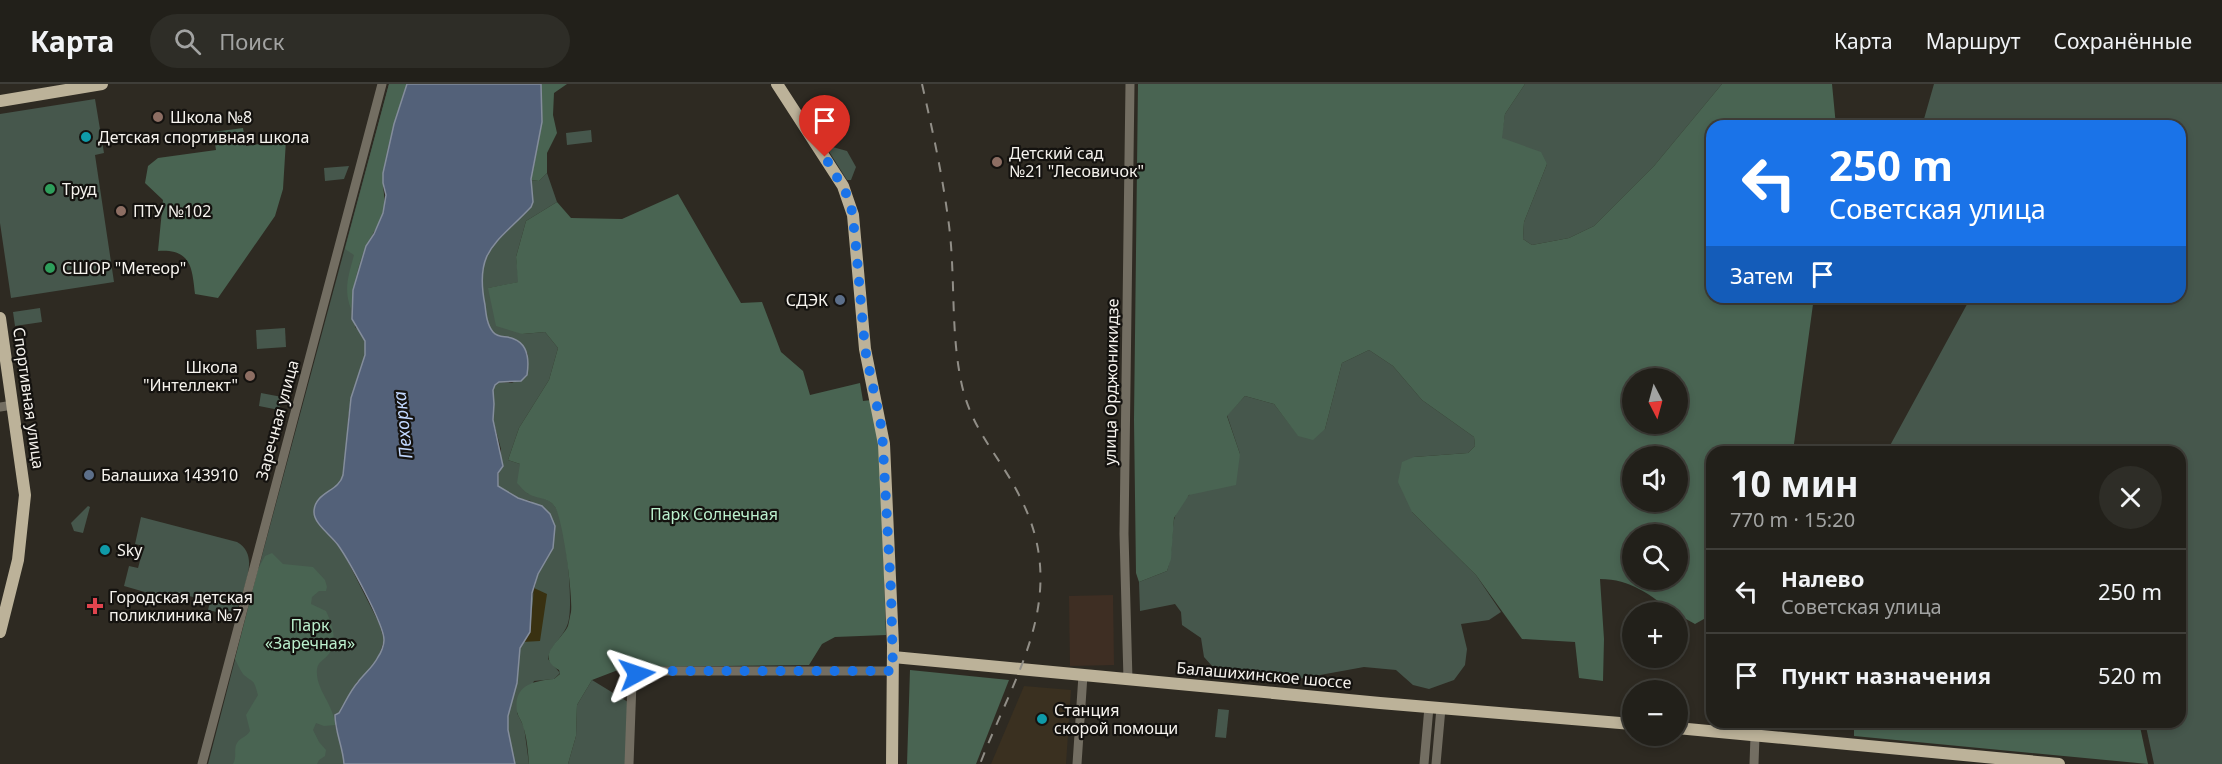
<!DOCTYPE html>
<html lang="ru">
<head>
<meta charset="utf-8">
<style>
  :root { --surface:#22201a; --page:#2e2d27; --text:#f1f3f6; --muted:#a2a3a2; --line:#3f3e39 }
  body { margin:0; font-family:"Noto Sans",sans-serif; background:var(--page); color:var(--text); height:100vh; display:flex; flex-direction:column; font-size:22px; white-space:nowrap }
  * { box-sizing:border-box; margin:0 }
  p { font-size:20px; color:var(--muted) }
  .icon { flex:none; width:33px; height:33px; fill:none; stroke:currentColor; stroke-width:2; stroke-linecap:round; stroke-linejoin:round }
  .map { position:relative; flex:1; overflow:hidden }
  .side { position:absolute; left:1706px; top:362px; width:480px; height:282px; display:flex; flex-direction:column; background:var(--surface); border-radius:18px; box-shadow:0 3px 9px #0003,0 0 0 2px var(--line) }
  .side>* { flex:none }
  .guide { position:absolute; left:1706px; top:36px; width:480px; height:183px; border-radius:18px; box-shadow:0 3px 9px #0003,0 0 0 2px var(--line); background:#1a73e8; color:#fff; overflow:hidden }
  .needle { width:39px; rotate:174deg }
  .buttons { position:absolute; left:1622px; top:284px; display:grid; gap:12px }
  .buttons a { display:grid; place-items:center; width:66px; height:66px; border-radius:50%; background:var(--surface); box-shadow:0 3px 9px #0003,0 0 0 2px var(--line); font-size:30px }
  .pin { position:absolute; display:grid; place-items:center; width:51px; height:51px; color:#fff; margin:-62px -26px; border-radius:50% 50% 50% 0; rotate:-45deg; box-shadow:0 0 6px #0007 }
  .pin .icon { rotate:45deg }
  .me { position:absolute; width:66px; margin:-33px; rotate:85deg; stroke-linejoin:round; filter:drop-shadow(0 0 4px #0008) }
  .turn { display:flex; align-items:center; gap:21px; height:126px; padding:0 24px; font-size:27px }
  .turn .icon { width:78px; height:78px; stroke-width:2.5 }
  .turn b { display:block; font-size:42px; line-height:51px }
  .then { display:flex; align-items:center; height:57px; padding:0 24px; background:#0003; gap:12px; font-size:22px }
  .round { display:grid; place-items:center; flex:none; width:63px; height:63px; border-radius:32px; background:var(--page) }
  .headline { display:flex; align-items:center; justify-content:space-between; height:102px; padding:0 24px }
  h1 { font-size:36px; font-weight:700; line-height:45px }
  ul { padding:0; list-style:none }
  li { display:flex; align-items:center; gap:18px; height:84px; padding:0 24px; border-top:2px solid var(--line) }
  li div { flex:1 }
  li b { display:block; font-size:22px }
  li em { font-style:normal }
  header { display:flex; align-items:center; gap:36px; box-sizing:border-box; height:84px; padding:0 30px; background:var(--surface); border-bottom:2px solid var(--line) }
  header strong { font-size:28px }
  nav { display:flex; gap:33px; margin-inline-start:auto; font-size:21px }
  .search { width:420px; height:54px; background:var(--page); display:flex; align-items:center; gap:15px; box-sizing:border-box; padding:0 21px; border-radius:33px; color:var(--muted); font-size:22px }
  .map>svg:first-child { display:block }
</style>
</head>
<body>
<header>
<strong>Карта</strong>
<div class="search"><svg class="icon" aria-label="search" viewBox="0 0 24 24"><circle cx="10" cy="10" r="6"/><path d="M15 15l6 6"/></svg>Поиск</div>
<nav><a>Карта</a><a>Маршрут</a><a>Сохранённые</a></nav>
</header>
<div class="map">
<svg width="2222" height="680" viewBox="0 0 2222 680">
  <rect width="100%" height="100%" fill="#2e2a22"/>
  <path fill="#3e2e23" d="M1113,511L1114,581L1070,582L1069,512Z"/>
  <path fill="#3a3020" d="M1024,602L1071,606L1066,680H991Z"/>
  <g fill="#46574c">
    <path d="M389,0H407L394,40L355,243L362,249L365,257V271L351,314L348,336L347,372L342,398L336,404L329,407L317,438L342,466L379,539L384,556L379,571L371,585L357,598L350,609L335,641L343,668L344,680H208L260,479Z"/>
    <path d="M1525,0H1722L1654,82L1594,142L1569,154L1532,161L1523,155L1524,138L1547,80L1501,54L1505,30Z"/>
    <path d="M1934,0H2222V680H2154L2145,638H2180V368L1887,367L1971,213H2180V42H1922Z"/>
    <path d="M95,15L104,69L95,71L114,198L11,214L0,139V30Z"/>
    <path d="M591,46L592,58L567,61L566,49Z"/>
    <path d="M829,62L847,67L856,83L851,96H847L828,66Z"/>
    <path d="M349,82L344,95L325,97L324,84Z"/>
    <path d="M547,89L557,118L526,137L516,173L519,198L489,204L522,250L545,248L558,264L549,296L519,344L508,376L520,380L527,409C537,412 550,414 556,424C566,440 574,521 568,539C564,553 550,561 548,575L560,589L554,595L534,597L517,629L524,643L529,680H515L508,646V632L517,598L518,572L538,490L553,464L531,417L518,414L498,402L501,365L493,336L494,320L493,306L495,301L499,298L512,299L527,291L528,270L514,255C507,254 498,254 493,248C482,234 478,187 486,171C492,160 521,134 531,123L533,118L531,96L539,97Z"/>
    <path d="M40,224L42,238L15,242L13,228Z"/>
    <path d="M285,244L286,263L257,265L256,246Z"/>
    <path d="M1369,266L1393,282L1422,316L1474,353L1475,362L1468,369L1414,373L1412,428L1476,491L1501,528L1489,536L1461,540L1467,565L1465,581L1454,596L1429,605L1413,601L1396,586L1364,583L1298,595L1212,582L1204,573L1201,554L1182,541L1181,528L1175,520L1140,527L1139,498L1167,487C1173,470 1171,454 1174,436C1180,410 1220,386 1240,370L1227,331L1245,312L1274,320L1298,351L1325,345L1342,279Z"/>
    <path d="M261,309L282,313L279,326L259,322Z"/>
    <path d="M88,422L90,423L83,449L74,447L71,439Z"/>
    <path d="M141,433L237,458C260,471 244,500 239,522C229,532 221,529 208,526L210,518L179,509L176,517L124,502L129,482L138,484L144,462L135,460Z"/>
    <path d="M592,596L628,618L627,680H568L576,652L577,621Z"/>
    <path d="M1218,625L1229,626L1226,654L1215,653Z"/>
  </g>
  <g fill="#496452" fill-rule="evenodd">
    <path d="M389,0H407C398,27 383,71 383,98C383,110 387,118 383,130C379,142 371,151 366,162C357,181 353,205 351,225C343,205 349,190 354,171L345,165Z"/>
    <path d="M541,0H567L554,9L553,31L557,49L547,69V89L539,97L531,96L542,38Z"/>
    <path d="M1138,0H1525L1505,30L1502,54L1541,68L1547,80L1524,138L1523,155L1532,161L1569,154L1594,142L1654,82L1722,0H1832L1836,42H1712V213H1814L1793,367L1712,368L1711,531L1695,540L1677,530V528H1673C1650,511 1631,495 1600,495L1604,555L1603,597L1579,594L1575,558L1522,555L1476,491L1412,428L1398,398L1402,378L1414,373L1468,369L1475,362L1474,353L1422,316L1393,282L1369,266L1342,279L1325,345L1313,356L1298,352L1274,320L1245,312L1227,332L1240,370L1236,401L1189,411L1174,434L1171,475L1167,487L1139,498L1136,489L1134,336ZM1632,294H1677V339H1632ZM1632,372H1677V417H1632ZM1632,450H1677V495H1632Z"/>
    <path d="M243,44L246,62L286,56L283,105L275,132L218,214L195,210C192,183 191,165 158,167L163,116L145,99L148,82L158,74L216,66L213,48Z"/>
    <path d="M678,110L741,219L762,218L781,268L803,287L810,311L860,299L863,317L872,316L880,367L886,551L835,553L822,560L809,581L638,583L618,586L592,596L577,621L576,652L568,680H529C528,667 527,654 523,642C522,637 518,633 517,628C513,601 533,597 554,595L560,590L559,586C534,572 561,557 568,542C569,538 570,532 571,528C573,513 563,435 555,423C549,413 536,415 527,409C524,407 520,402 517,399L520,380L508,376L519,344L549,296L558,264L545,248L522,250L496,242L488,204L518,198L516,173L526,137L557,118L571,134L622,135Z"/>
    <path d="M272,469L283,480L313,483L325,496L327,503L326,507H319L312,513L311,520L326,527C332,540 339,558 328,571C324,576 318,578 317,585C315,606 334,620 335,641L324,642L316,639L313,646L319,658L326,666L325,672L319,676L317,680H233C237,673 234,668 236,661C239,653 246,654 250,647L246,631L258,611C253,592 253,600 243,590C240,586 237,579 235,575L258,485L265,472Z"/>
    <path d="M910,586L1009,596L976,680H907Z"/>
    <path d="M1854,638H2139L2148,680L1854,652Z"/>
  </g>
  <path fill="#393111" d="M534,504L547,510L540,557L522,558L530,548Z"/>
  <path fill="#536179" stroke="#848d9c" stroke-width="1.5" d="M407,0H541L542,38L531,95L533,118L531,123C496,160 474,166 485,221C486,230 487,241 493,248C499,255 506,251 514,255C529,261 529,278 527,291L521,297L499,298L495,301L493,306L494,320L493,336L503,382L498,389V402L518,414L542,422L550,430L555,442L553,464L538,490L532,509L530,548L520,564L517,599L508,632V646L515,680H344C343,663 335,648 335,631L339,629C345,619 350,607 358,598C365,589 373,583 378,573C381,569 384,561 384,556C384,540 348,475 338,461C331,451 314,440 314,428C314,408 339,408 343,391L351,314L365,271V257L352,235L353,206L366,162L374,150L383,129L386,111L383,99V89L394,40Z"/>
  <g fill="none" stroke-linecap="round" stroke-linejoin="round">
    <g stroke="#736e62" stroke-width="9">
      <path d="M0,323L13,321"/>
      <path d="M1128,596L1124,450L1130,0"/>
      <path d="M202,680L382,0"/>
      <path d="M629,680L632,598L637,590L647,587H893"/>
      <path d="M1077,680L1083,591"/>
      <path d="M1424,680L1429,623"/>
      <path d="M1436,680L1441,624"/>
      <path d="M1754,680L1755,652"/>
    </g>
    <g stroke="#bcb299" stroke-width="12">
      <path d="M777,0L843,102L853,131L865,265L884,360L893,561L892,680"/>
      <path d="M0,17L102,0"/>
      <path d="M0,234L25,411L18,476L0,548"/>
      <path d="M893,573L1380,619L1632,640"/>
      <path d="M1677,644L2059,680"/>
    </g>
    <path stroke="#918e87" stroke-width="2" stroke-dasharray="10 10" stroke-linecap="butt" d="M922,0C932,44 942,89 948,134C956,188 950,243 961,297C971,347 999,370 1020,413C1071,512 1015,589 980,680"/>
  </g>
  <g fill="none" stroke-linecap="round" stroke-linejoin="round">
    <path stroke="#1a73e8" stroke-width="10" stroke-dasharray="0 18" d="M637,590L647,587H893L891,507L882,346L865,265L855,152L851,121L845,107L825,73"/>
  </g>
  <g fill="#8d6e63" stroke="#14120f" stroke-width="2">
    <circle cx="158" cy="33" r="6"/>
    <circle cx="997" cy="78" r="6"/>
    <circle cx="121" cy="127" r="6"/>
    <circle cx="250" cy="292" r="6"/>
  </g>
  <g fill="#0f9aa8" stroke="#14120f" stroke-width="2">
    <circle cx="86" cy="53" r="6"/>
    <circle cx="105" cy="466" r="6"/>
    <circle cx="1042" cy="635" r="6"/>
  </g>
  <g fill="#2e9e5b" stroke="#14120f" stroke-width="2">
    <circle cx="50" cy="105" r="6"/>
    <circle cx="50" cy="184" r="6"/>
  </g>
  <g fill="#5c6f8a" stroke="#14120f" stroke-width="2">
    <circle cx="840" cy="216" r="6"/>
    <circle cx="89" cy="391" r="6"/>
  </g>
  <path fill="#e0444e" stroke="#14120f" stroke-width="2" d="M92 513h6v6h6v6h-6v6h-6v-6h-6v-6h6z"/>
  <g text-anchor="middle" stroke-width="4.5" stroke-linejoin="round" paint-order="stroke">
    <g font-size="16" fill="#f6f3ee" stroke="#14120f" text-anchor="start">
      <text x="170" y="39">Школа №8</text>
      <text x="98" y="59">Детская спортивная школа</text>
      <text x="1009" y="75">Детский сад<tspan x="1009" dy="18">№21 "Лесовичок"</tspan></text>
      <text x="62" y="111">Труд</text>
      <text x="133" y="133">ПТУ №102</text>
      <text x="62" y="190">СШОР "Метеор"</text>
      <text x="828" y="222" text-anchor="end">СДЭК</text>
      <text x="238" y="289" text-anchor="end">Школа<tspan x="238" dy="18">"Интеллект"</tspan></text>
      <text x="101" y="397">Балашиха 143910</text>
      <text x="117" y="472">Sky</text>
      <text x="109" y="519">Городская детская<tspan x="109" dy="18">поликлиника №7</tspan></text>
      <text x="1054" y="632">Станция<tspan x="1054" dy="18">скорой помощи</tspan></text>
    </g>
    <g font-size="16" fill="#f6f3ee" stroke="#14120f">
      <text transform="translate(1111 298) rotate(-89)" y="6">улица Орджоникидзе</text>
      <text transform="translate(29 314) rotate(82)" y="6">Спортивная улица</text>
      <text transform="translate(277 336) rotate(-75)" y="6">Заречная улица</text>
      <text transform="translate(1264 591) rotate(5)" y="6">Балашихинское шоссе</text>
    </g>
    <g font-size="16" fill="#bbf0cd" stroke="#14120f">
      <text x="714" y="436">Парк Солнечная</text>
      <text x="310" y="547">Парк<tspan x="310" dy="18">«Заречная»</tspan></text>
    </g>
    <g font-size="18" font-style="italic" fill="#c1d7fe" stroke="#14120f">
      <text transform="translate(403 341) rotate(-96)" y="6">Пехорка</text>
    </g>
  </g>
</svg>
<div class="buttons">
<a><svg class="needle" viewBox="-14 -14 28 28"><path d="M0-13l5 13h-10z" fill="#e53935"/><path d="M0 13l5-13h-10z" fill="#a2a3a2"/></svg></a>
<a><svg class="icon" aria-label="sound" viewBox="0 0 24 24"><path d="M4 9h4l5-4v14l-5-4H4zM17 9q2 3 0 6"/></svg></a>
<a><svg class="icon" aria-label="search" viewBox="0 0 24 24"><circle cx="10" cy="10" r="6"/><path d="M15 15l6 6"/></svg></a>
<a>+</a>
<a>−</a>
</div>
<div class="pin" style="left:825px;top:73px;background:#d93025"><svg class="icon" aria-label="arrive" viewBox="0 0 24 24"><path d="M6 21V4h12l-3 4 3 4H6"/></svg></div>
<svg class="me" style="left:637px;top:590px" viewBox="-20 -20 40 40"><path d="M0-17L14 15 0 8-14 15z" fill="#1a73e8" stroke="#fff" stroke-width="4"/></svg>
<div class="guide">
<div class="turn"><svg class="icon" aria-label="left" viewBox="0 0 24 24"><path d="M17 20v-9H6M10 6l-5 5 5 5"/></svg><div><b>250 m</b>Советская улица</div></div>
<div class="then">Затем<svg class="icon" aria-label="arrive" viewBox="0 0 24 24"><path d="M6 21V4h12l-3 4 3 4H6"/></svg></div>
</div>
<section class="side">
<div class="headline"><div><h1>10 мин</h1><p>770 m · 15:20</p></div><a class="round"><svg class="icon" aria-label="close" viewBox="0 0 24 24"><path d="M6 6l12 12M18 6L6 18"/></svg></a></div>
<ul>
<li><svg class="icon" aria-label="left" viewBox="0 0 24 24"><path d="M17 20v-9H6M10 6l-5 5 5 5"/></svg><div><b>Налево</b><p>Советская улица</p></div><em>250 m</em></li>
<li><svg class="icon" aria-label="arrive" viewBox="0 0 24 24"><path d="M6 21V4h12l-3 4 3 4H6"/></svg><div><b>Пункт назначения</b></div><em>520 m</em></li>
</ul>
</section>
</div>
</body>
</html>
